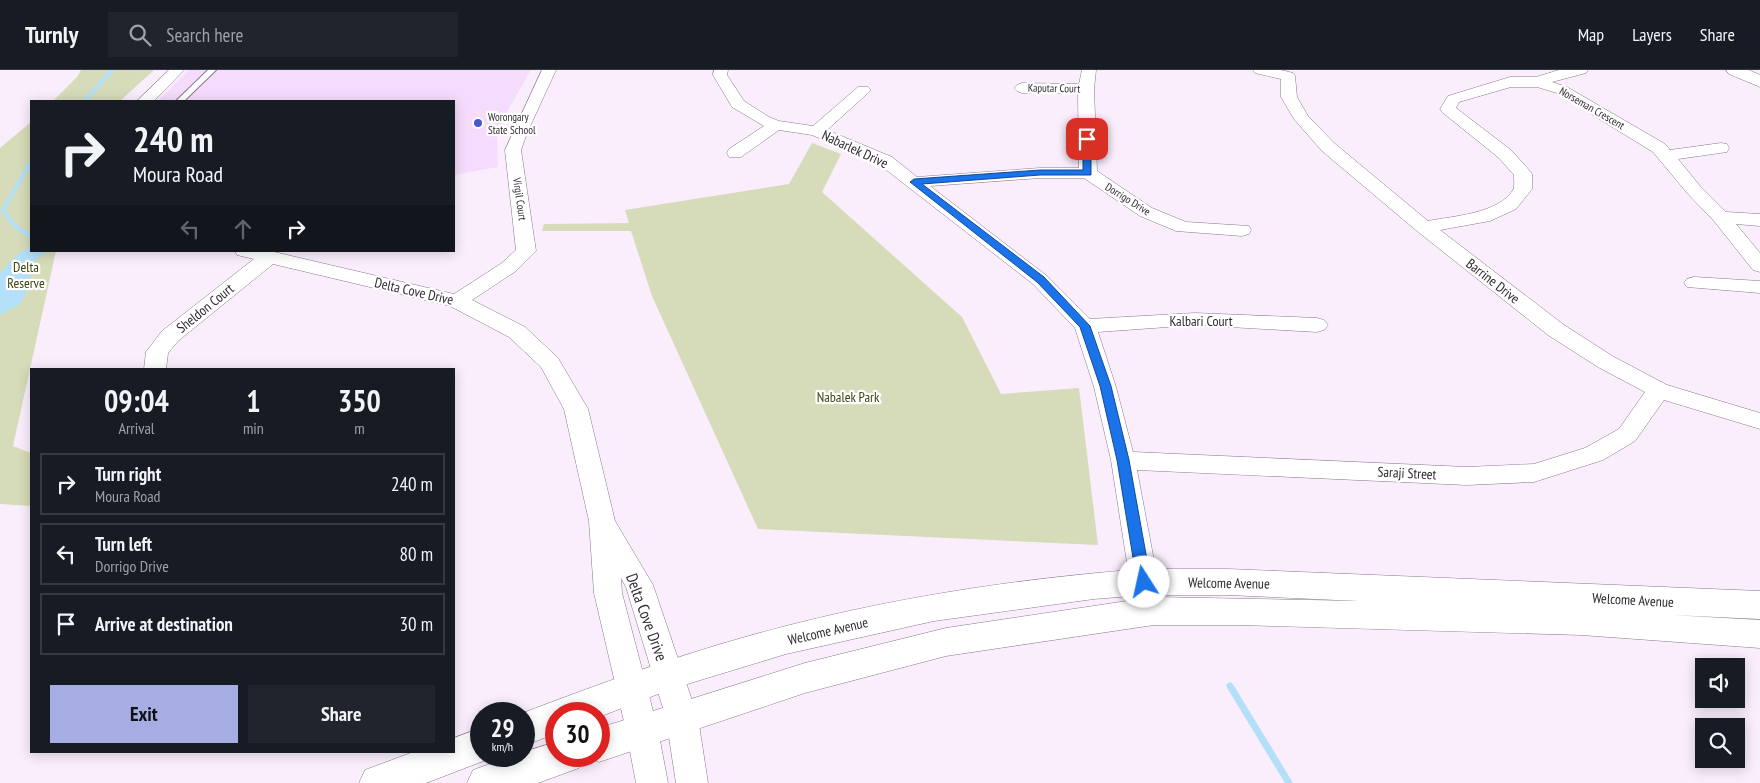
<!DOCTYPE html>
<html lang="en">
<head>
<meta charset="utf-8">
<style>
  :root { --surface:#171b24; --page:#20242c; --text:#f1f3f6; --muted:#9ea1a6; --line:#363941; --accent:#a5ade3 }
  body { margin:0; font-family:"PT Sans Narrow",sans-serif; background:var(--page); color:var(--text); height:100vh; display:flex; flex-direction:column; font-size:19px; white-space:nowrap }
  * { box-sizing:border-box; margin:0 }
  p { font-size:16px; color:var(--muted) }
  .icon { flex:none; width:28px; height:28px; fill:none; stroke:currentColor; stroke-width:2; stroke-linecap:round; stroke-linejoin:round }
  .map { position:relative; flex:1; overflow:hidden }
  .sheet { position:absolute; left:30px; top:298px; width:425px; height:385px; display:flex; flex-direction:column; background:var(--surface); border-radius:0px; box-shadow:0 2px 12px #0003 }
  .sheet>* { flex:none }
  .banner { position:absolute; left:30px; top:30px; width:425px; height:152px; border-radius:0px; box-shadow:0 2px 12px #0003; background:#171b24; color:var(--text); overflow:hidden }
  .controls { position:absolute; left:1695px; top:588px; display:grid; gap:10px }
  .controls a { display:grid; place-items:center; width:50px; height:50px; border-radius:0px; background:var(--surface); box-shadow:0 2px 12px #0003; font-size:25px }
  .speed { position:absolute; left:470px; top:632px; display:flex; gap:10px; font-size:25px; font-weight:700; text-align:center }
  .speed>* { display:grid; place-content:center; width:65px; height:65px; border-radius:50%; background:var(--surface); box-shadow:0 2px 12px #0003; line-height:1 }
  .speed small { font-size:12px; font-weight:400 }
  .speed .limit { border:8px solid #d22; background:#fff; color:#111 }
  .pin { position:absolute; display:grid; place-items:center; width:42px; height:42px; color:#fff; margin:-21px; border-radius:10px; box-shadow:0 2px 8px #0006 }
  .me { position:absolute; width:55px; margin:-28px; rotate:350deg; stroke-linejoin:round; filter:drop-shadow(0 0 4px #0008) }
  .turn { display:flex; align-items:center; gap:18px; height:105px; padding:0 20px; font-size:22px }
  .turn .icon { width:65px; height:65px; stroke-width:2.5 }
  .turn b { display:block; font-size:35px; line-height:42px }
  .lanes { display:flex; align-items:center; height:48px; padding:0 20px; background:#0003; justify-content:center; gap:25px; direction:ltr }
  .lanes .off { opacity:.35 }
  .eta { display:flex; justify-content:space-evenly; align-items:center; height:85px; text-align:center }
  .eta b { font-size:30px; font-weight:800; line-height:35px }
  .button { display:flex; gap:10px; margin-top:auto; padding:10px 20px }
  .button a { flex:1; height:58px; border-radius:0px; background:var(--accent); color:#111; font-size:20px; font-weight:800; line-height:58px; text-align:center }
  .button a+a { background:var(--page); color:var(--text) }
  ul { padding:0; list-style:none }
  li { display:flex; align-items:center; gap:15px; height:62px; margin:0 10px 8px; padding:0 10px; border:2px solid var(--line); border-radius:0px }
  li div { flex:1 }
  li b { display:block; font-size:19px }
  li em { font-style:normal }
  header { display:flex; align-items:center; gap:30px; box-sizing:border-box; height:70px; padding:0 25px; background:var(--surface); border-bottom:1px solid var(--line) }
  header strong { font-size:24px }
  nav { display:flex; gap:28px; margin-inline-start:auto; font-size:18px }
  .search { width:350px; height:45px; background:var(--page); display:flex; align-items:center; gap:12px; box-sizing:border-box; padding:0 18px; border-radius:0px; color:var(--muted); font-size:19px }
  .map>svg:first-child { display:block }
</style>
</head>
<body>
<header>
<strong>Turnly</strong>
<div class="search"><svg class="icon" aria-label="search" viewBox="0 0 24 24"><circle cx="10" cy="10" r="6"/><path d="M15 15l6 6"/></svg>Search here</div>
<nav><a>Map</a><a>Layers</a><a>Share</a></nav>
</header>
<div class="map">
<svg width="1760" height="713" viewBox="0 0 1760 713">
  <rect width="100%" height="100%" fill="#faeefd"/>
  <path fill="#f6dcfc" d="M189,0H531L507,42L497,65L498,97L454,105V31H158Z"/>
  <g fill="#d6dbb9">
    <path d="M81,0H154L120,31H53L77,7Z"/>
    <path d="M31,52V181H56L13,376L31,383V436L0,434V78Z"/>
    <path d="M812,73L841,84L822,122L962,247L1001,324L1079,318L1098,475L758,459L652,226L631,161H542L544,154L629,153L625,140L789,114Z"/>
  </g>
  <path fill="#b4dff8" d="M31,176V181H48L33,192L26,223L20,234L0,245V203L17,185Z"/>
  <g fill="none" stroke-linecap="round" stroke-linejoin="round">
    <g stroke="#b4dff8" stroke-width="4">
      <path d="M84,31L112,0"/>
      <path d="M31,92L3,140L14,155L31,167"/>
    </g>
    <path stroke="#b4dff8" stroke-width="7" d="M1230,616L1289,713"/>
    <g stroke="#88768c" stroke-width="2">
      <path id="service" d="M208,0H216L184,31H176Z"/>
    </g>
    <g stroke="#88768c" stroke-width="1">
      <g id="minor">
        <path d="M169,0H184L154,31H137Z"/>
        <path d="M542,0H556L527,63L521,80L536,181L516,201L472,230L525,257L558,288L588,339L615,451L653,515L698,648L708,713H676L666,648L626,517L621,508L622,523L658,660L668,713H636L626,660L594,523L589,451L564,339L541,297L509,267L450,236L273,194L178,271L168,283L166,299H144L146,282L162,261L254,189L237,185L235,181H270L454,224L502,193L516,180L505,80Z"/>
        <path d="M714,0H728L727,5L744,31L769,47L779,51L813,56L858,17H868L871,20L868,23L827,60L892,87L917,107L1040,98H1079L1078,23H1022L1017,21L1014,18L1017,15L1022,13L1079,14L1082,0H1096L1094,19L1097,101L1152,138L1186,152L1249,156L1251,160L1249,164L1242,166L1176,161L1140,146L1084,108H1040L930,116L1047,206L1090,249L1195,243L1317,248L1324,250L1328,255L1324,260L1317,262L1195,255L1098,262L1116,317L1133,382L1467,397L1534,394L1585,378L1619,359L1645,322L1598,297L1548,265L1417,161L1322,81L1294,49L1281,27V9L1255,3L1253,0H1281L1293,3L1295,6L1297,27L1308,46L1334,73L1428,151C1453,146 1498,144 1513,120C1515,116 1514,110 1514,105L1499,88L1442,42L1440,39L1448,26L1510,7H1536L1559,0H1588L1586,3L1552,12L1567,17L1665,74L1670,80L1721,73L1727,74L1729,78L1727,82L1678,89L1700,116L1726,142L1760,144V156L1736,154L1760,183V202L1753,200L1714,151L1688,124L1653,82L1557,23L1537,17H1511L1459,32L1456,38L1511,80L1529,100L1532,104V119L1516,139L1490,151L1440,160L1564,255L1614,287L1667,315L1760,343V359L1664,330L1635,371L1603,390L1534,412L1467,415L1137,400L1158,512L1168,541L1164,549L1154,553L1144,549L1130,512L1111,390L1094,317L1075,258L1033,214L880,95L812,65L779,60L741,87H729L727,83L729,79L764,56L732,37L713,5Z"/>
        <path d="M1694,207L1760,211V223L1687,217L1684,213L1687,209Z"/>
      </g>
    </g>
    <g stroke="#88768c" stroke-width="1">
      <g id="tertiary">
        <path d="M1726,0H1749L1760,5V17L1729,4Z"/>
        <path d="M1144,499H1228L1760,521V549L1672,545L1760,550V578L1581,565L1239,555H1154L946,586L805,623L599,692L586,686H599V658L805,593L946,558L1154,527L1359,531L1228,525H1144L1094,529L934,551L786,584L671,619L599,647V644H556V663L524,676V644H520C607,611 695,579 786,556C903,526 1024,508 1144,499Z"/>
        <path d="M481,658V686L494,687L426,713H359L365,700L416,681H454V668Z"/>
        <path d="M556,672V686H584L579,698L538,713H467L473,700L512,686H524V682Z"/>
      </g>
    </g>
    <use href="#service" fill="#fff" fill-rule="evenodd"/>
    <use href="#minor" fill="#fff" fill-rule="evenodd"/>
    <use href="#tertiary" fill="#fff" fill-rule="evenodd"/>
  </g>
  <path fill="#1a73e8" stroke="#114b97" d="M1087,67L1091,69V105H1040L922,114L1044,207L1090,256L1111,316L1129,390L1151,512L1149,516L1144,517L1139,516L1137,512L1117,390L1100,316L1080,257L1037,212L910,112L914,109L1040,100H1083V69Z"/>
  <circle fill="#4957cc" stroke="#fff" stroke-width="2" cx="478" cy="53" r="5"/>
  <g text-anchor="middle" stroke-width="4.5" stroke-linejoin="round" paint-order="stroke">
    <g font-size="11" fill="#302832" stroke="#fff">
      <text transform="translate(1054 18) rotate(1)" y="4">Kaputar Court</text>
      <text transform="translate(1592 38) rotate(30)" y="4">Norseman Crescent</text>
      <text transform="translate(520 129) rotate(82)" y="4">Virgil Court</text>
      <text transform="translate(1128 129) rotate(32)" y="4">Dorrigo Drive</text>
    </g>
    <g font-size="11" fill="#302832" stroke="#fff" text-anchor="start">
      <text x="488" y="51">Worongary<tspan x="488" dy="13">State School</tspan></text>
    </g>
    <g font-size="14" fill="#302832" stroke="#fff">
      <text transform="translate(855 79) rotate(25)" y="5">Nabarlek Drive</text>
      <text transform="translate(1493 211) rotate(38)" y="5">Barrine Drive</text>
      <text transform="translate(414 221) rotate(13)" y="5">Delta Cove Drive</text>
      <text transform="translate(205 238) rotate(-39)" y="5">Sheldon Court</text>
      <text x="1201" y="256">Kalbari Court</text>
      <text transform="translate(1407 403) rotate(3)" y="5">Saraji Street</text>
      <text transform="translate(1229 513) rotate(1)" y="5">Welcome Avenue</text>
      <text transform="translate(1633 530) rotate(3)" y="5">Welcome Avenue</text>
      <text transform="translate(828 561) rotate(-13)" y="5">Welcome Avenue</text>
    </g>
    <g font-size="14" fill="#3d4210" stroke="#fff">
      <text x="26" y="202">Delta<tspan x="26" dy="16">Reserve</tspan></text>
      <text x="848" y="332">Nabalek Park</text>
    </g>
    <g font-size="16" fill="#302832" stroke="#fff">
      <text transform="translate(647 547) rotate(70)" y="6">Delta Cove Drive</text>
    </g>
  </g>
</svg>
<div class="controls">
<a><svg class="icon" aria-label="sound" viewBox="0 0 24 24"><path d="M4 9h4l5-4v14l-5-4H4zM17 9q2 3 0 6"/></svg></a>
<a><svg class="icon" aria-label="search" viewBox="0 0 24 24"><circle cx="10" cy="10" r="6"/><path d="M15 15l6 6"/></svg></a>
</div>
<div class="speed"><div>29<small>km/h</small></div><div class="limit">30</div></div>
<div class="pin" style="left:1087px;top:69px;background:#d93025"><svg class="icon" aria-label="arrive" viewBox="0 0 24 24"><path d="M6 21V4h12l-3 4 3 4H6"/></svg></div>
<svg class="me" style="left:1144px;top:512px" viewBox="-20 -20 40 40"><circle r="19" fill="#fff"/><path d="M0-13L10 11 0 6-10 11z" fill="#1a73e8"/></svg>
<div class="banner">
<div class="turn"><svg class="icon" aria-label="right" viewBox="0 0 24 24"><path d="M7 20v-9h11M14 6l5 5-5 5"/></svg><div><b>240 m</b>Moura Road</div></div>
<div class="lanes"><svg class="icon off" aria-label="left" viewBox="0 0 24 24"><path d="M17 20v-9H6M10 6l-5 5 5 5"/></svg><svg class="icon off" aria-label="ahead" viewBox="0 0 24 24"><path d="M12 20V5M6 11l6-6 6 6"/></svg><svg class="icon" aria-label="right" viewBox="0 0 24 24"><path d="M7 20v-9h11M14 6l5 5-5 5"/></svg></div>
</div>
<section class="sheet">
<div class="eta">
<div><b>09:04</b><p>Arrival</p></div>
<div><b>1</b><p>min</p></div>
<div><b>350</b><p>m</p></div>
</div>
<ul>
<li><svg class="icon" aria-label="right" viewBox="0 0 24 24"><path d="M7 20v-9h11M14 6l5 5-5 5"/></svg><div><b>Turn right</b><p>Moura Road</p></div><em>240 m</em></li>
<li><svg class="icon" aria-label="left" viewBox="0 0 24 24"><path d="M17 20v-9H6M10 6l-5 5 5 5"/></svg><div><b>Turn left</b><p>Dorrigo Drive</p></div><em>80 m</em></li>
<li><svg class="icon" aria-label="arrive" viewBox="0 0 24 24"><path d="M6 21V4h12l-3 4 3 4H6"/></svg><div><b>Arrive at destination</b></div><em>30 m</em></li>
</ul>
<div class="button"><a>Exit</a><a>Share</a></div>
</section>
</div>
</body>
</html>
